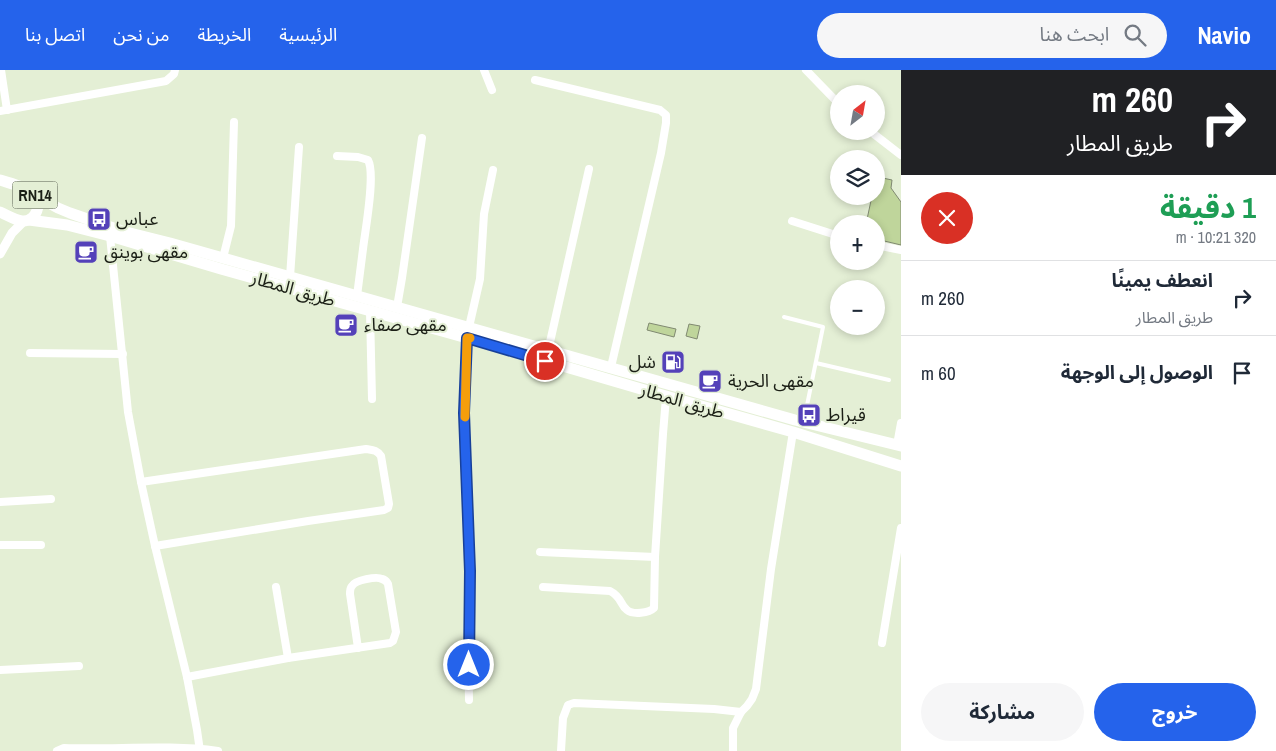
<!DOCTYPE html>
<html lang="ar">
<head>
<meta charset="utf-8">
<style>
  :root { --surface:#fff; --page:#f6f6f7; --text:#1f2937; --muted:#747a83; --line:#e0e1e3; --accent:#2563eb }
  body { margin:0; font-family:"Archivo Narrow","Noto Sans Arabic",sans-serif; background:var(--page); color:var(--text); direction:rtl; height:100vh; display:flex; flex-direction:column; font-size:19px; white-space:nowrap }
  * { box-sizing:border-box; margin:0 }
  p { font-size:16px; color:var(--muted) }
  .icon { flex:none; width:28px; height:28px; fill:none; stroke:currentColor; stroke-width:2; stroke-linecap:round; stroke-linejoin:round }
  .map { position:relative; flex:1; overflow:hidden; direction:ltr }
  .details { display:flex; flex-direction:column; background:var(--surface); width:375px }
  .details>* { flex:none }
  .banner { background:#202124; color:#fff; overflow:hidden }
  .needle { width:32px; rotate:31deg }
  .controls { position:absolute; left:830px; top:15px; display:grid; gap:10px }
  .controls a { display:grid; place-items:center; width:55px; height:55px; border-radius:50%; background:var(--surface); box-shadow:0 2px 8px #0003; font-size:25px }
  .pin { position:absolute; display:grid; place-items:center; width:42px; height:42px; color:#fff; margin:-21px; border:2px solid #fff; border-radius:50%; box-shadow:0 1px 5px #0007 }
  .me { position:absolute; width:55px; margin:-28px; rotate:0deg; stroke-linejoin:round; filter:drop-shadow(0 0 4px #0008) }
  .turn { display:flex; align-items:center; gap:18px; height:105px; padding:0 20px; font-size:22px }
  .turn .icon { width:65px; height:65px; stroke-width:2.5 }
  .turn b { display:block; font-size:35px; line-height:42px }
  .round { display:grid; place-items:center; flex:none; width:52px; height:52px; border-radius:26px; background:var(--page) }
  .headline { display:flex; align-items:center; justify-content:space-between; height:85px; padding:0 20px }
  h1 { font-size:30px; font-weight:700; line-height:38px; color:#1e9e55 }
  .cta { display:flex; gap:10px; margin-top:auto; padding:10px 20px }
  .cta a { flex:1; height:58px; border-radius:30px; background:var(--accent); color:#fff; font-size:20px; font-weight:700; line-height:58px; text-align:center }
  .cta a+a { background:var(--page); color:var(--text) }
  ul { padding:0; list-style:none }
  li { display:flex; align-items:center; gap:15px; height:75px; padding:0 20px; border-top:1px solid var(--line) }
  li div { flex:1 }
  li b { display:block; font-size:19px }
  li em { font-style:normal }
  header { display:flex; align-items:center; gap:30px; box-sizing:border-box; height:70px; padding:0 25px; background:var(--accent); color:#fff }
  header strong { font-size:24px }
  nav { display:flex; gap:28px; margin-inline-start:auto; font-size:18px }
  .search { width:350px; height:45px; background:var(--page); display:flex; align-items:center; gap:12px; box-sizing:border-box; padding:0 18px; border-radius:28px; color:var(--muted); font-size:19px }
  main { display:flex; flex:1; min-height:0 }
  .map>svg:first-child { display:block }
</style>
</head>
<body>
<header>
<strong>Navio</strong>
<div class="search"><svg class="icon" aria-label="search" viewBox="0 0 24 24"><circle cx="10" cy="10" r="6"/><path d="M15 15l6 6"/></svg>ابحث هنا</div>
<nav><a>الرئيسية</a><a>الخريطة</a><a>من نحن</a><a>اتصل بنا</a></nav>
</header>
<main>
<section class="details">
<div class="banner">
<div class="turn"><svg class="icon" aria-label="right" viewBox="0 0 24 24"><path d="M7 20v-9h11M14 6l5 5-5 5"/></svg><div><b>260 m</b>طريق المطار</div></div>
</div>
<div class="headline"><div><h1>1 دقيقة</h1><p>320 m · 10:21</p></div><a class="round" style="background:#d93025;color:#fff"><svg class="icon" aria-label="close" viewBox="0 0 24 24"><path d="M6 6l12 12M18 6L6 18"/></svg></a></div>
<ul>
<li><svg class="icon" aria-label="right" viewBox="0 0 24 24"><path d="M7 20v-9h11M14 6l5 5-5 5"/></svg><div><b>انعطف يمينًا</b><p>طريق المطار</p></div><em>260 m</em></li>
<li><svg class="icon" aria-label="arrive" viewBox="0 0 24 24"><path d="M6 21V4h12l-3 4 3 4H6"/></svg><div><b>الوصول إلى الوجهة</b></div><em>60 m</em></li>
</ul>
<div class="cta"><a>خروج</a><a>مشاركة</a></div>
</section>
<div class="map">
<svg width="901" height="681" viewBox="0 0 901 681">
  <rect width="100%" height="100%" fill="#e4efd5"/>
  <g fill="#bfd59b" stroke="#808971">
    <path d="M878,107L892,110L891,118L901,132V175L876,169V154H866L872,126H876V114Z"/>
    <path d="M649,253L676,259L674,267L647,260Z"/>
    <path d="M689,254L700,256L697,269L686,266Z"/>
  </g>
  <g fill="none" stroke-linecap="round" stroke-linejoin="round">
    <g stroke="#fff" stroke-width="4">
      <path d="M784,247L823,257L804,350"/>
      <path d="M816,293L889,310"/>
    </g>
    <g stroke="#fff" stroke-width="8">
      <path d="M1,0L7,40"/>
      <path d="M484,0L492,20"/>
      <path d="M806,0L839,34"/>
      <path d="M535,10L660,40L666,45V53L661,83L611,297"/>
      <path d="M0,41L166,11L174,4L175,0"/>
      <path d="M870,61L901,85"/>
      <path d="M337,86L358,87L368,90C376,104 365,161 363,179C361,195 359,211 357,226"/>
      <path d="M792,151L839,166"/>
      <path d="M110,166L128,342L141,412L155,476L187,607L197,660L200,681"/>
      <path d="M876,175L901,180"/>
      <path d="M223,188L231,156L234,52"/>
      <path d="M290,207L299,77"/>
      <path d="M397,237L402,208L422,68"/>
      <path d="M370,241L372,329"/>
      <path d="M469,257L480,209L484,144L493,100"/>
      <path d="M467,268L464,343L470,501L468,578L469,630"/>
      <path d="M548,281L589,99"/>
      <path d="M30,283L123,284"/>
      <path d="M897,375L901,353"/>
      <path d="M141,412L366,379C373,380 377,380 381,386L389,434L388,438L384,440L308,451L155,476"/>
      <path d="M0,432L51,429"/>
      <path d="M0,475H41"/>
      <path d="M540,482L655,487"/>
      <path d="M276,517L288,588"/>
      <path d="M543,517L610,521C622,527 620,535 627,540C633,545 649,543 654,538L655,487L663,364L666,327"/>
      <path d="M882,573L901,458"/>
      <path d="M0,600L79,596"/>
      <path d="M187,607L288,588L390,573L393,571L396,562L388,514C386,511 386,510 382,509C377,506 355,510 352,516C350,518 350,521 350,524L358,578"/>
      <path d="M57,681L64,678C115,680 167,674 218,681"/>
      <path d="M561,681L563,648L568,635L574,633L714,639L741,642"/>
      <path d="M733,681V658L741,642L747,636L752,629L756,619L771,499L793,362"/>
    </g>
    <path stroke="#fff" stroke-width="9" d="M0,184L12,163L24,151"/>
    <g stroke="#fff" stroke-width="11">
      <path d="M0,110C9,113 26,117 33,123C44,132 36,152 22,151C15,150 7,145 0,142"/>
      <path d="M36,126L58,138L70,143L122,161L170,173L795,350L901,376"/>
      <path d="M29,150L67,155L110,166L221,199L467,268L641,319L793,362L901,396"/>
    </g>
  </g>
  <g fill="none" stroke-linecap="round" stroke-linejoin="round">
    <g stroke="#184099" stroke-width="12">
      <path id="route" d="M469,595L470,501L464,343L467,268L545,291"/>
    </g>
    <use href="#route" stroke="#2563eb" stroke-width="9"/>
    <path stroke="#f59e0b" stroke-width="9" d="M465,347L467,268H470"/>
  </g>
  <defs>
    <g id="bus-square" transform="scale(1.25)"><rect x="-9" y="-9" width="18" height="18" rx="4" fill="#5441b9" stroke="#e4efd5"/><path d="M-5-6H5V4H4V6H2V4H-2V6H-4V4H-5ZM-3.5-4V0h7V-4ZM-3.5 1.2v1.5H-2V1.2ZM2 1.2v1.5H3.5V1.2Z" fill="#fff"/></g>
    <g id="cafe-square" transform="scale(1.25)"><rect x="-9" y="-9" width="18" height="18" rx="4" fill="#5441b9" stroke="#e4efd5"/><path d="M-5.5-4.5H6V0H3Q3 3.5 0 3.5H-2.5Q-5.5 3.5-5.5 0ZM3-3.2v2h1.7v-2ZM-6 4.5H4V6H-6Z" fill="#fff"/></g>
    <g id="fuel-square" transform="scale(1.25)"><rect x="-9" y="-9" width="18" height="18" rx="4" fill="#5441b9" stroke="#e4efd5"/><path d="M-5.5-6h7V0h2V4h1.3V-2.5L3-4.5l.8-.8L6-3V5H2.5V1h-1V6h-7ZM-4.2-4.7v3.2H.2V-4.7Z" fill="#fff"/></g>
  </defs>
  <g fill-rule="evenodd">
    <use href="#bus-square" x="99" y="149"/>
    <use href="#cafe-square" x="86" y="182"/>
    <use href="#cafe-square" x="346" y="255"/>
    <use href="#fuel-square" x="673" y="292"/>
    <use href="#cafe-square" x="710" y="311"/>
    <use href="#bus-square" x="809" y="345"/>
  </g>
  <g text-anchor="middle" stroke-width="4" stroke-linejoin="round" paint-order="stroke">
    <rect fill="#e4efd5" stroke="#575d4f" stroke-width="1" x="12.5" y="111.5" width="45" height="27" rx="4"/>
    <g font-size="16" font-weight="bold" fill="#1b1f16">
      <text x="35" y="131">RN14</text>
    </g>
    <g font-size="18" fill="#1b1f16" stroke="#e4efd5" text-anchor="start">
      <text x="116" y="155">عباس</text>
      <text x="104" y="188">مقهى بوينق</text>
      <text x="364" y="261">مقهى صفاء</text>
      <text x="656" y="298" text-anchor="end">شل</text>
      <text x="728" y="317">مقهى الحرية</text>
      <text x="826" y="351">قيراط</text>
    </g>
    <g font-size="18" fill="#1b1f16" stroke="#e4efd5">
      <text transform="translate(293 219) rotate(16)" y="6">طريق المطار</text>
      <text transform="translate(682 331) rotate(16)" y="6">طريق المطار</text>
    </g>
  </g>
</svg>
<div class="controls">
<a><svg class="needle" viewBox="-14 -14 28 28"><path d="M0-13l5 13h-10z" fill="#e53935"/><path d="M0 13l5-13h-10z" fill="#747a83"/></svg></a>
<a><svg class="icon" aria-label="layers" viewBox="0 0 24 24"><path d="M12 4l9 5-9 5-9-5zM3 14l9 5 9-5"/></svg></a>
<a>+</a>
<a>−</a>
</div>
<div class="pin" style="left:545px;top:291px;background:#d93025"><svg class="icon" aria-label="arrive" viewBox="0 0 24 24"><path d="M6 21V4h12l-3 4 3 4H6"/></svg></div>
<svg class="me" style="left:469px;top:595px" viewBox="-20 -20 40 40"><circle r="17" fill="#2563eb" stroke="#fff" stroke-width="3"/><path d="M0-11L8 9 0 5-8 9z" fill="#fff"/></svg>
</div>
</main>
</body>
</html>
